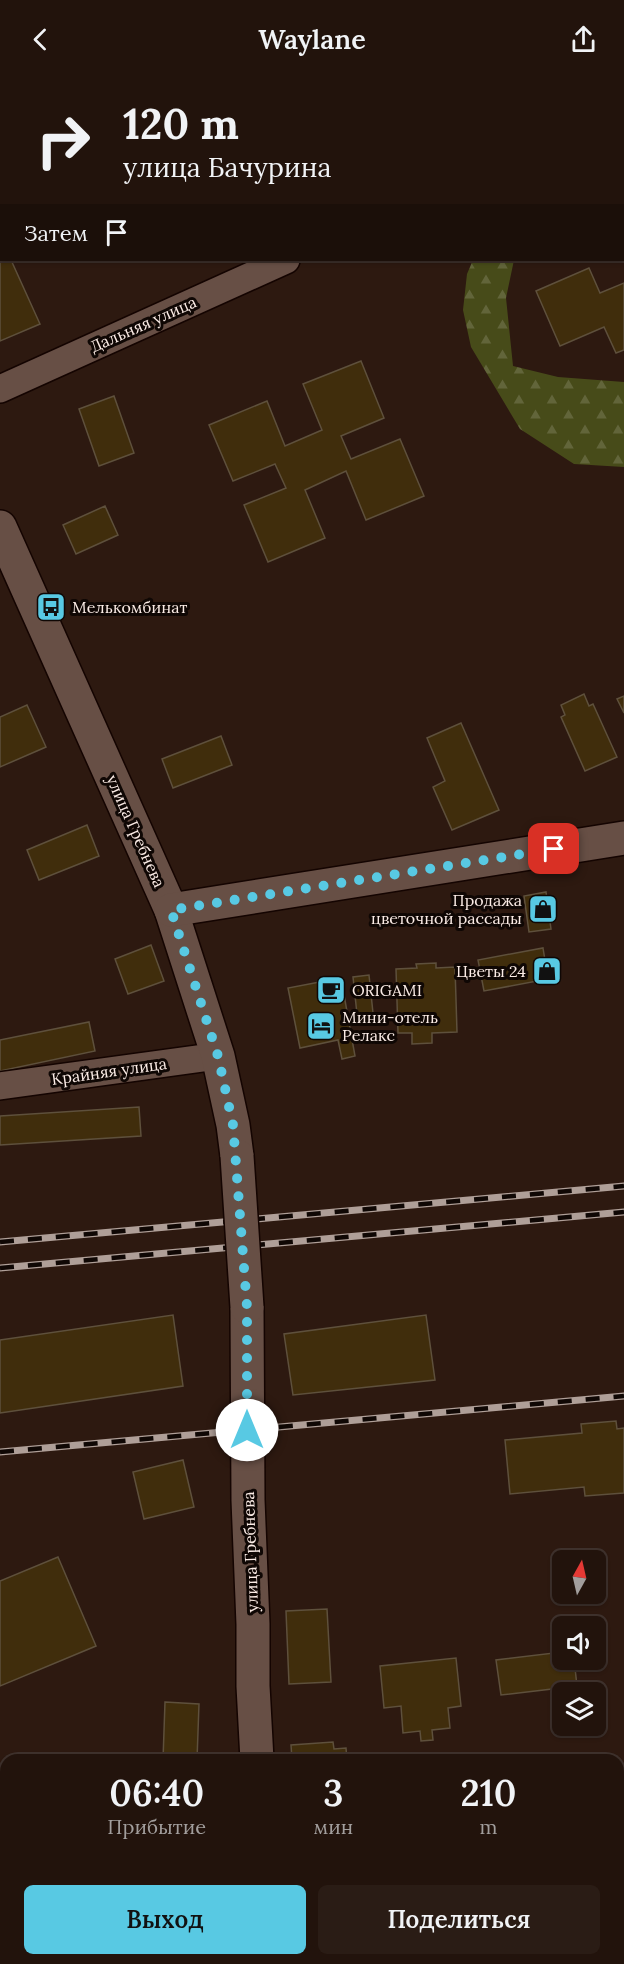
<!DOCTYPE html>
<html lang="ru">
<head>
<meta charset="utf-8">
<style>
  :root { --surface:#22130c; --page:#2a1c15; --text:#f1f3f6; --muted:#a29e9d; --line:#3f322d; --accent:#58c9e3 }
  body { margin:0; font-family:Lora,serif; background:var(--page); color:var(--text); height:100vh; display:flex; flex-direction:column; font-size:22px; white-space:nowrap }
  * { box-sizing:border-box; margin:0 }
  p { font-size:20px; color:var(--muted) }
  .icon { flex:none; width:33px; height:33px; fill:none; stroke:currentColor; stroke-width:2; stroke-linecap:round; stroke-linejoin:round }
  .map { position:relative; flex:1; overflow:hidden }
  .panel { position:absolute; left:0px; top:1676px; width:624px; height:212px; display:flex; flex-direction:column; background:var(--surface); border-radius:18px 18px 0 0; box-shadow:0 2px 4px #0004,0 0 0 2px var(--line) }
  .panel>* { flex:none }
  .hud { position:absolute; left:0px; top:0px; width:624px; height:183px; box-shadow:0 2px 4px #0004,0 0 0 2px var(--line); background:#22130c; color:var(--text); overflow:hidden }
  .needle { width:39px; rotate:8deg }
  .fabs { position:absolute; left:552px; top:1472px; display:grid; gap:12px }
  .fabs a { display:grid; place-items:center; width:54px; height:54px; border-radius:9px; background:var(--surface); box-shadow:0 2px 4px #0004,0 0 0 2px var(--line); font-size:30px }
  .pin { position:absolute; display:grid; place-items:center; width:51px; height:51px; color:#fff; margin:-26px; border-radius:12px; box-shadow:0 3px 9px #0006 }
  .me { position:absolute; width:66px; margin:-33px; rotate:0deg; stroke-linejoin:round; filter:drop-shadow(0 0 4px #0008) }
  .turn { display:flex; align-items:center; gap:21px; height:126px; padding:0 24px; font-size:27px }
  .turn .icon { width:78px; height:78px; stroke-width:2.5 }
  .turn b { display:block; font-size:42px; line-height:51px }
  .then { display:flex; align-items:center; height:57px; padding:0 24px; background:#0003; gap:12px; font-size:22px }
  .eta { display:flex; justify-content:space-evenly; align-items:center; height:102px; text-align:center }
  .eta b { font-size:36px; font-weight:600; line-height:42px }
  .cta { display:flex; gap:12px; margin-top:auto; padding:12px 24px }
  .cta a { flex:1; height:69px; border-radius:9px; background:var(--accent); color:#111; font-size:24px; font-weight:600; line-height:69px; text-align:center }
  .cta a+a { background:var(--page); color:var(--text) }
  header { display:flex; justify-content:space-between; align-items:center; height:78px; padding:0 24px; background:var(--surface); font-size:27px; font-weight:600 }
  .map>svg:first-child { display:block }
</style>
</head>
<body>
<header><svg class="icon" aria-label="back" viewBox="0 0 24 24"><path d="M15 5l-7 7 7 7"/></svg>Waylane<svg class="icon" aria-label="share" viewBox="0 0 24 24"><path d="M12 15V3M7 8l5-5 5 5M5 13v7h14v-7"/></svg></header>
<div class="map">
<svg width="624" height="1886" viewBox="0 0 624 1886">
  <defs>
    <pattern id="forest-firs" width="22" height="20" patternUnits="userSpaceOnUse" patternTransform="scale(1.5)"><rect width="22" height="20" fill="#474b19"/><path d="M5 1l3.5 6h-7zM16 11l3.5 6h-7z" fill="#62653a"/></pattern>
  </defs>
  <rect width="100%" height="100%" fill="#2d1910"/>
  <path fill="url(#forest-firs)" d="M473,182H514L506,220L513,288L558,299L624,304V389L574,386L520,351L471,269L463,232L467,196Z"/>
  <g fill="#402d0c" stroke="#5e503c" stroke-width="1.5">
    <path d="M0,0H34L35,2H2V58L0,55Z"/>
    <path d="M481,0H520L521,2H482Z"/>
    <path d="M4,182H11L40,246L0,263V183Z"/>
    <path d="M589,190L600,215L624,205V272L616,275L604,249L560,268L536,213Z"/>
    <path d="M361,283L384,340L341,358L351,381L400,361L424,418L366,442L346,393L305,412L325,460L268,484L244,427L286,410L275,386L233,403L209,347L267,323L285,368L322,352L303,306Z"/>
    <path d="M114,318L134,375L99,388L79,331Z"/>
    <path d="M105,428L118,457L76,476L63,447Z"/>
    <path d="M584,616L589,628L593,626L617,679L585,693L561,639L565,637L561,627Z"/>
    <path d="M624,618V635L617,621Z"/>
    <path d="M27,627L46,669L0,689V639Z"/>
    <path d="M461,645L499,732L452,752L433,709L445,703L427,660Z"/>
    <path d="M221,658L232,687L173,710L162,681Z"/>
    <path d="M87,747L99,778L39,802L27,772Z"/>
    <path d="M546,814L551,851L529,854L524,818Z"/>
    <path d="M151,867L164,903L128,916L115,881Z"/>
    <path d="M543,870L548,901L484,913L478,882Z"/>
    <path d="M436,885V890L455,889L457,954L432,955V965L412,966V955H398L396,891L417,890L416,886Z"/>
    <path d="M369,897L373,935L357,936L353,899Z"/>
    <path d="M341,900L355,978L342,981L338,962L300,970L288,910Z"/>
    <path d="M89,944L95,973L0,993V962Z"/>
    <path d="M139,1029L141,1058L0,1067V1038Z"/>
    <path d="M173,1237L183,1308L0,1335V1262Z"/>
    <path d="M426,1237L435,1302L293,1317L284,1256Z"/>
    <path d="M616,1343L617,1351L624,1350V1415L585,1418L584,1409L510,1416L505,1362L582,1355L581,1346Z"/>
    <path d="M183,1382L194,1429L144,1441L133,1394Z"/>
    <path d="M58,1479L96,1568L0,1608V1503Z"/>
    <path d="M327,1531L331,1604L289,1606L286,1533Z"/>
    <path d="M562,1574V1581H574L577,1608L501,1617L496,1582Z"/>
    <path d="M456,1580L461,1628L448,1630L450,1650L432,1652L433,1662L421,1663L420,1653L403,1655L401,1628L384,1630L380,1588Z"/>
    <path d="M165,1624L199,1626L197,1682H163Z"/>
    <path d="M333,1664L334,1671L346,1670L347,1682H292L291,1667Z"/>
    <path d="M107,1881H139L140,1886H108Z"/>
    <path d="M311,1881H350L351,1886H311Z"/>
    <path d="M402,1882L403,1886H360Z"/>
  </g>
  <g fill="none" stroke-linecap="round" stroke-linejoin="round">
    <g stroke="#140401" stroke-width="30">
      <g id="minor">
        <path d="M622,29H624"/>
        <path d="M0,311L286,182"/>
        <path d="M0,1008L218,978"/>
      </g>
    </g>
    <g stroke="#140401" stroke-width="36">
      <g id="tertiary">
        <path d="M0,449L171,832L218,978L233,1047L237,1078"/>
        <path d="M171,832L624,760"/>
        <path d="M247,1229L248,1422L253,1546V1608L257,1682"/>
        <path d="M272,1881V1886"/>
      </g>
    </g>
    <use href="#minor" stroke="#674f45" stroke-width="27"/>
    <use href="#tertiary" stroke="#674f45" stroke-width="33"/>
    <g stroke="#af9f98" stroke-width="7">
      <g id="rail">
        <path d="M0,1164L624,1108"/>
        <path d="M0,1190L624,1134"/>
        <path d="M0,1374L624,1318"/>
      </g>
    </g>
    <use href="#rail" stroke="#0f0704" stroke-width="4.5" stroke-dasharray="14" stroke-linecap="butt"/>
    <g stroke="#140401" stroke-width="36" stroke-linecap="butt">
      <path id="tertiary-bridge" d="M237,1078L247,1229"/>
    </g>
    <use href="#tertiary-bridge" stroke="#674f45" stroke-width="33"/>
  </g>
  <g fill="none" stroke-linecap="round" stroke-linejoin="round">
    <path stroke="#58c9e3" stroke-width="10" stroke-dasharray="0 18" d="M247,1352V1229L233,1047L218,978L171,832L554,771"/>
  </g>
  <defs>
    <g id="bus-square" transform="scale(1.5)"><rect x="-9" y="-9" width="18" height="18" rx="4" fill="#58c9e3" stroke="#0f0704"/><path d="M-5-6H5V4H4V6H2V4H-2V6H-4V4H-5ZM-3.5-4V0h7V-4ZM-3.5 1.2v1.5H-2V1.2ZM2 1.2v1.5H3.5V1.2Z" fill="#111"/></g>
    <g id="shop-square" transform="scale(1.5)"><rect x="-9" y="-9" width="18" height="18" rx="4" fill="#58c9e3" stroke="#0f0704"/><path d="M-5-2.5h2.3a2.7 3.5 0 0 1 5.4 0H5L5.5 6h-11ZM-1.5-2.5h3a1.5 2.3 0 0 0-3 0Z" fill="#111"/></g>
    <g id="cafe-square" transform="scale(1.5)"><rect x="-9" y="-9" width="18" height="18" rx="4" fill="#58c9e3" stroke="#0f0704"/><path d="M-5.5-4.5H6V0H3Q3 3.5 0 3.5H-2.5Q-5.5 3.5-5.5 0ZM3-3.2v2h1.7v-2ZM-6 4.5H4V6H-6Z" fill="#111"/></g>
    <g id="hotel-square" transform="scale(1.5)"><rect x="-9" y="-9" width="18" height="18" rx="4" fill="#58c9e3" stroke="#0f0704"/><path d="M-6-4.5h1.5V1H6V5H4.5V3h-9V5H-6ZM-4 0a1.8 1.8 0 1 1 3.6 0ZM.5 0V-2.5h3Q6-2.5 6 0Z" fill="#111"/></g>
  </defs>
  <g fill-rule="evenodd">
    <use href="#bus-square" x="51" y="529"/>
    <use href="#shop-square" x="543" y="831"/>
    <use href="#shop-square" x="547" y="893"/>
    <use href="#cafe-square" x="331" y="912"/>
    <use href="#hotel-square" x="321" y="948"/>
  </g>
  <g text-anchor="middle" stroke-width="6" stroke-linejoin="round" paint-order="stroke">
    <g font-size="16" fill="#fbece6" stroke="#0f0704">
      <text transform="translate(143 246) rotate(-24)" y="6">Дальняя улица</text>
      <text transform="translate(136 753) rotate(66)" y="6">улица Гребнева</text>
      <text transform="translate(109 993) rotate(-8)" y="6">Крайняя улица</text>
      <text transform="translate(250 1474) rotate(-92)" y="6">улица Гребнева</text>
    </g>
    <g font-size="16" fill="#fbece6" stroke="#0f0704" text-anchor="start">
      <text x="72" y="535">Мелькомбинат</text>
      <text x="522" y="828" text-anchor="end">Продажа<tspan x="522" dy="18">цветочной рассады</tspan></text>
      <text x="526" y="899" text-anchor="end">Цветы 24</text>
      <text x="352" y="918">ORIGAMI</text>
      <text x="342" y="945">Мини-отель<tspan x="342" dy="18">Релакс</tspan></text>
    </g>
  </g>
</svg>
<div class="fabs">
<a><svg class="needle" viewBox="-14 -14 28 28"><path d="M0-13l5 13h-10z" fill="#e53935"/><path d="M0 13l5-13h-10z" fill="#a29e9d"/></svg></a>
<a><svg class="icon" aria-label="sound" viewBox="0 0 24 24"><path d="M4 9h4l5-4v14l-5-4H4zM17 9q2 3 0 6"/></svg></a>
<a><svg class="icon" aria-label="layers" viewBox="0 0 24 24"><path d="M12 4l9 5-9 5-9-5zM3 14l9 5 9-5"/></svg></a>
</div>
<div class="pin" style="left:554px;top:771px;background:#d93025"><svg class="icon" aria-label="arrive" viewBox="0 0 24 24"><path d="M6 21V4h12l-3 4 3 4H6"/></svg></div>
<svg class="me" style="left:247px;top:1352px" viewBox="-20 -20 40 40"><circle r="19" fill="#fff"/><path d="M0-13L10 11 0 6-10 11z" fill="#58c9e3"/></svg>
<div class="hud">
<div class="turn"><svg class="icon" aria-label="right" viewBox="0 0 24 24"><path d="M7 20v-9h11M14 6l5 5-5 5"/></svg><div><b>120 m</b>улица Бачурина</div></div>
<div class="then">Затем<svg class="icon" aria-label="arrive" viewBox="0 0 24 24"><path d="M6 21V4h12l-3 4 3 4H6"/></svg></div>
</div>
<section class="panel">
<div class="eta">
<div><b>06:40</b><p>Прибытие</p></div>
<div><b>3</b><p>мин</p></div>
<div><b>210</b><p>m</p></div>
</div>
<div class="cta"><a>Выход</a><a>Поделиться</a></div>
</section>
</div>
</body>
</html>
